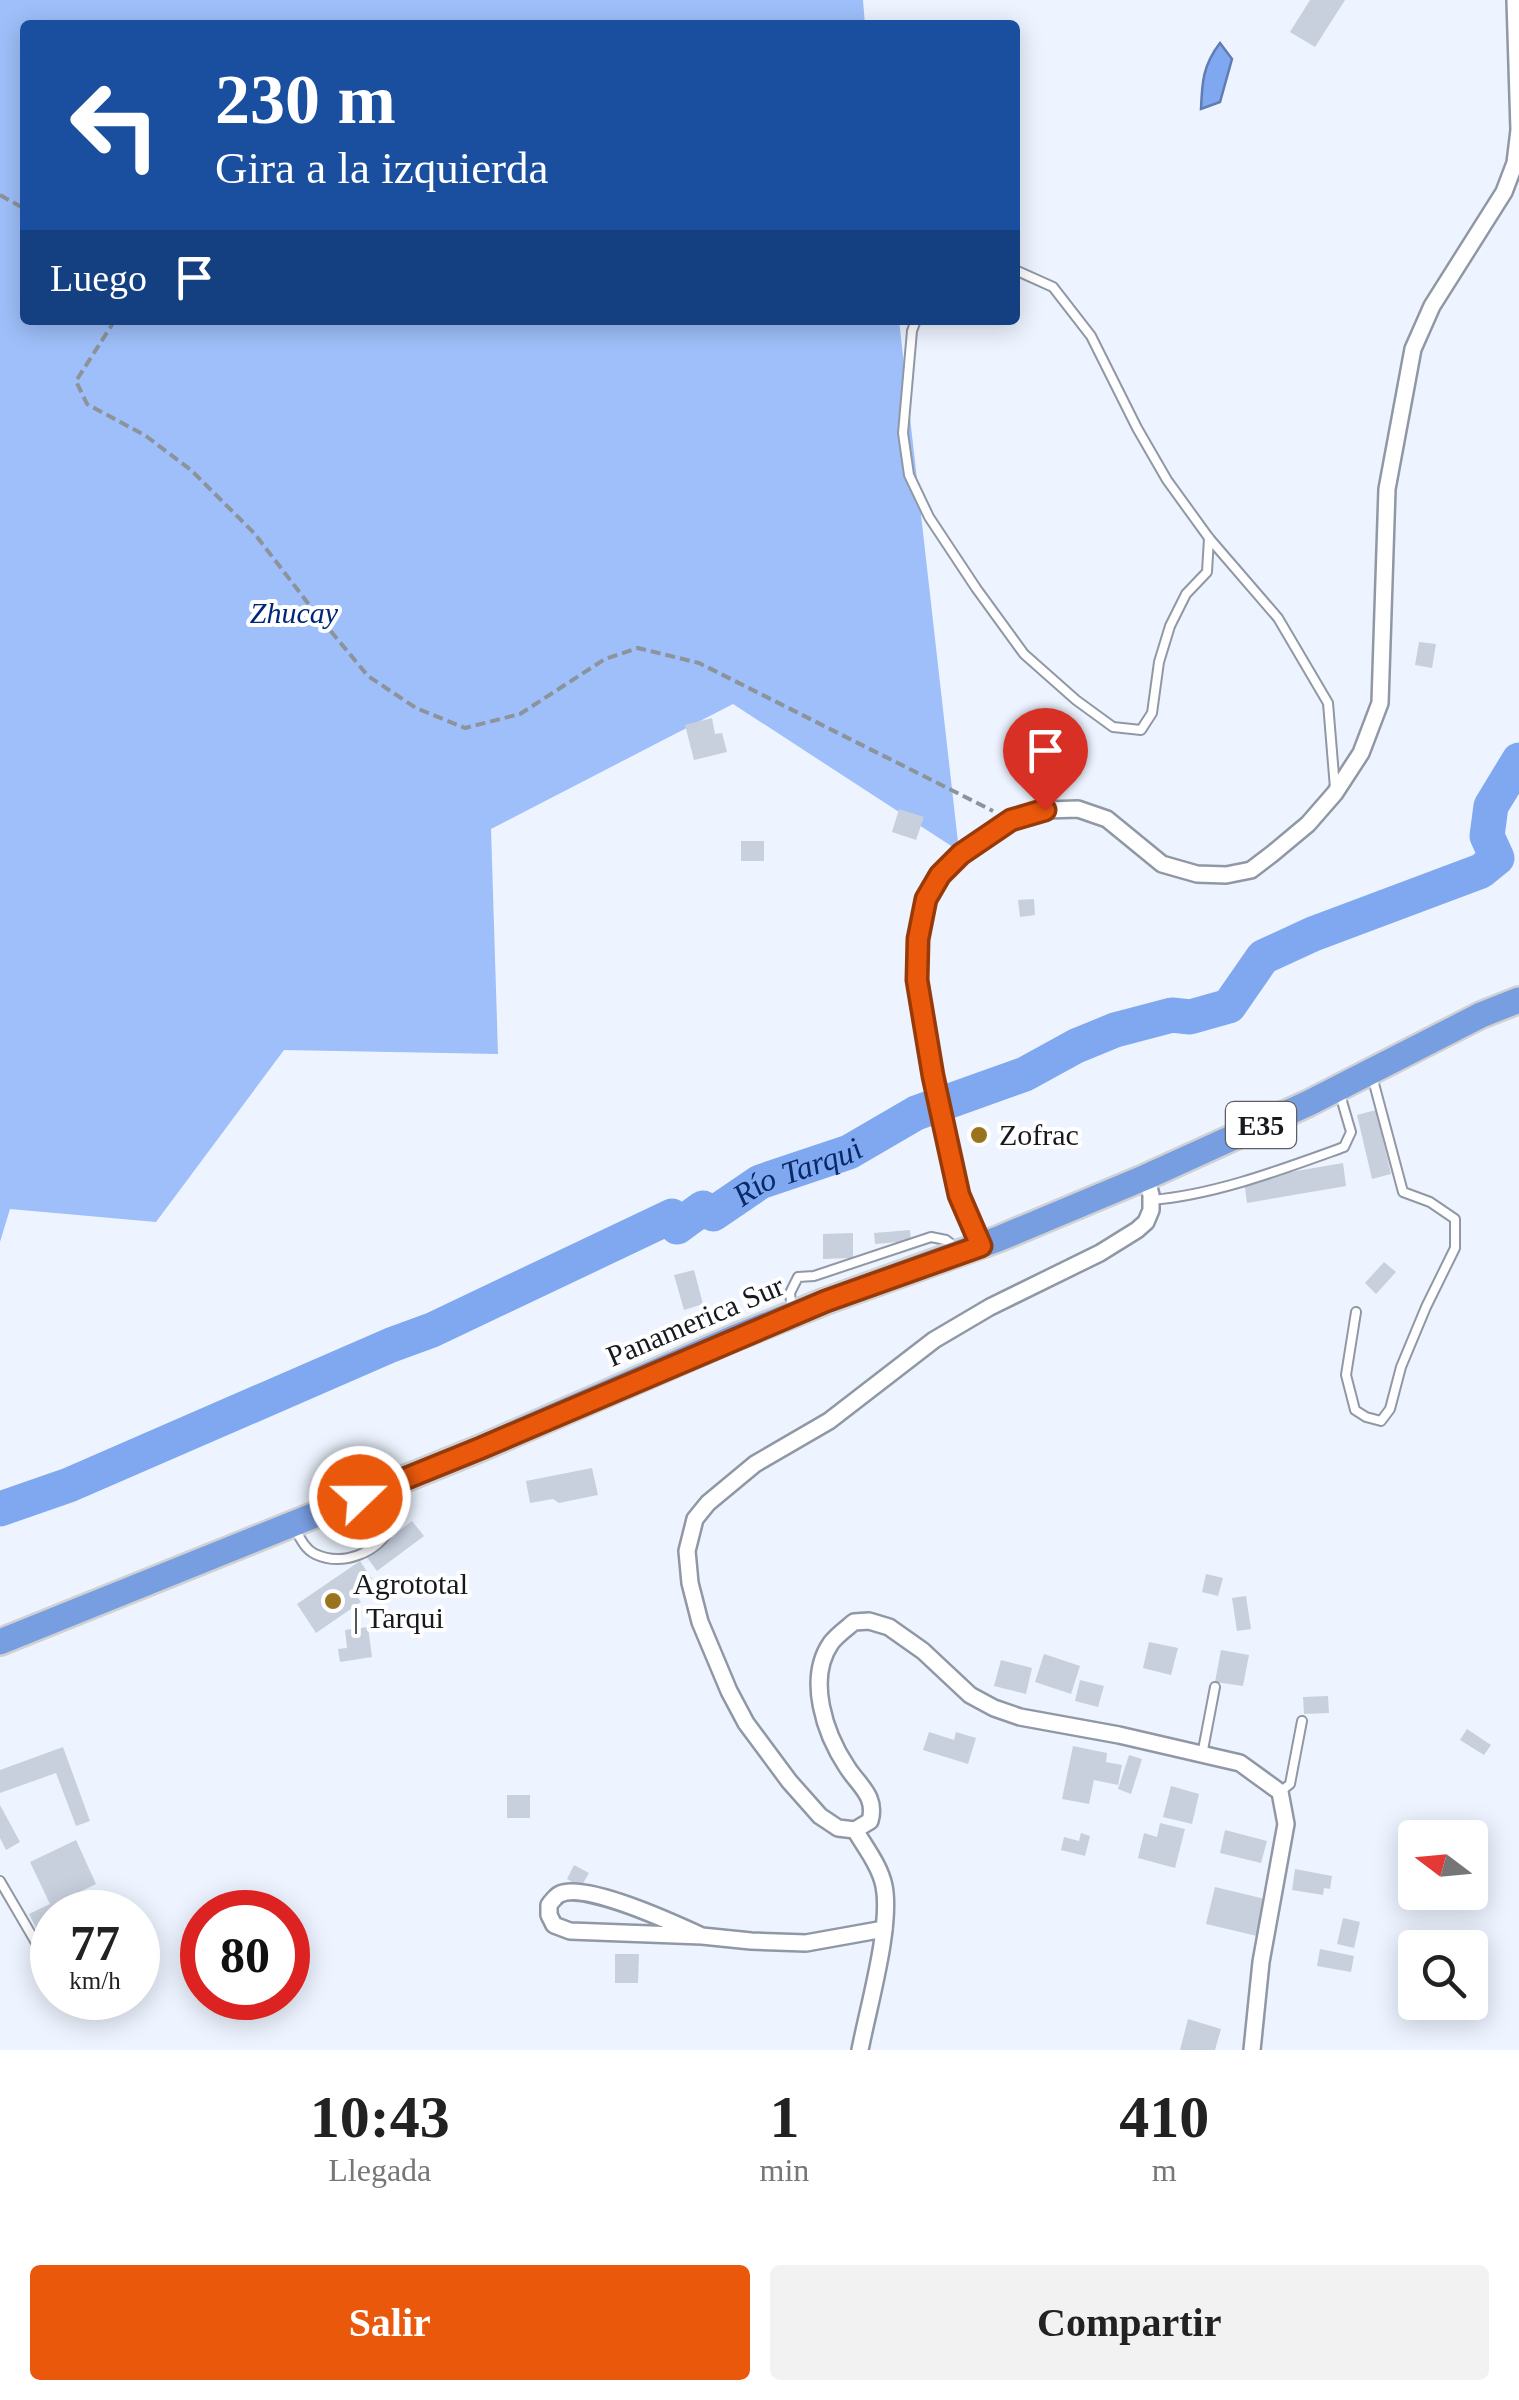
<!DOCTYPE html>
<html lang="es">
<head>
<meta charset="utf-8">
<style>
  :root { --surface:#fff; --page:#f2f2f2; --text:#222; --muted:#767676; --accent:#ea580c }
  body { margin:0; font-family:Georgia,serif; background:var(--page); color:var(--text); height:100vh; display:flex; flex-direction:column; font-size:38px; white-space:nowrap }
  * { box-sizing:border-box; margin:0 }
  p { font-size:32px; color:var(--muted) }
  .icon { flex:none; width:55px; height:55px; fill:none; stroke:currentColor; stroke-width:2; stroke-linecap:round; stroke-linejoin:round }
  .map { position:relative; height:2050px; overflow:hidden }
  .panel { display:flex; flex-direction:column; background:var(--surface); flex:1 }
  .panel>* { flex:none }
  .top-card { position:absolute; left:20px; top:20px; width:1000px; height:305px; border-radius:10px; box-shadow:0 5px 25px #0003; background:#1a4fa0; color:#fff; overflow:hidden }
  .needle { width:65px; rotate:286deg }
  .buttons { position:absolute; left:1398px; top:1820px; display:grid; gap:20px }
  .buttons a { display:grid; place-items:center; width:90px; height:90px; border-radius:10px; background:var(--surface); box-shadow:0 5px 25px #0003; font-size:50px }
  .speed { position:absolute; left:30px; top:1890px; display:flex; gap:20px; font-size:50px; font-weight:700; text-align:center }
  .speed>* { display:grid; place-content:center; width:130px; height:130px; border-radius:50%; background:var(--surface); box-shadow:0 5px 25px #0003; line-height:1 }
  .speed small { font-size:25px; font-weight:400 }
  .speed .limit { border:15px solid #d22; background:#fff; color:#111 }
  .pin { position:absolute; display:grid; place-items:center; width:85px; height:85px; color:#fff; margin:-102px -42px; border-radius:50% 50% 50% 0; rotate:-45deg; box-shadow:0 0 10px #0007 }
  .pin .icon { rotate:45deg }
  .me { position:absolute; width:110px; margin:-55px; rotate:68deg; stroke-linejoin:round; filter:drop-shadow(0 0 8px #0008) }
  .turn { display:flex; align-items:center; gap:35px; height:210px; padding:0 30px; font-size:45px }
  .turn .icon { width:130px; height:130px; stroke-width:2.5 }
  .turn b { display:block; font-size:70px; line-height:85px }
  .then { display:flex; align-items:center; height:95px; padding:0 30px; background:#0003; gap:20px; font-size:38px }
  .eta { display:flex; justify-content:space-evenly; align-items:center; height:170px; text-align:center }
  .eta b { font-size:60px; font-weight:800; line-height:70px }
  .button { display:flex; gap:20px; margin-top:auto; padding:20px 30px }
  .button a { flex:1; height:115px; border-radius:10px; background:var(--accent); color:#fff; font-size:40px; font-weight:800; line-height:115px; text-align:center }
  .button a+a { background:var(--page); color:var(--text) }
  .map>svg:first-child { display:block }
</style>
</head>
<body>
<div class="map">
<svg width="1519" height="2050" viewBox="0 0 1519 2050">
  <rect width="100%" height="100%" fill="#edf4ff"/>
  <path fill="#9ebffa" d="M0,0H863L865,25H25V320H899L959,851L733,704L491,829L498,1054L284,1050L156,1222L10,1209L0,1242Z"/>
  <path fill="#7fa8f0" stroke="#607db1" stroke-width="2.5" d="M1220,43L1232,59L1220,102L1201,109C1202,82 1203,65 1220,43Z"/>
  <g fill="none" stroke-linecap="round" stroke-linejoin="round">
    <path stroke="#7fa8f0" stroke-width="35" id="s1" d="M0,1509L69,1485L391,1345L432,1330L672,1216L677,1227L703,1208L713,1214L760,1182L849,1152L916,1113L1025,1074L1076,1046L1115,1030L1172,1015L1190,1017L1229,1006L1263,957L1313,934L1481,871L1497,858L1487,836L1491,806L1519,760"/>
  </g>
  <g fill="#c8d0de">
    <path d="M1310,0H1345L1315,47L1290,32Z"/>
    <path d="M1419,642L1436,644L1432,668L1415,665Z"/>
    <path d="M712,718L715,734L722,733L727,752L694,760L685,725Z"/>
    <path d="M899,809L924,817L916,840L892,832Z"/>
    <rect x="741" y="841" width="23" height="20"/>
    <path d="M1034,899L1035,915L1020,917L1018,900Z"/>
    <path d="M1376,1110L1391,1174L1372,1179L1357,1115Z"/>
    <path d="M1343,1163L1346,1186L1247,1203L1244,1180Z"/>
    <path d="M910,1230L911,1241L875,1244L874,1233Z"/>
    <path d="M853,1233V1258L823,1259V1234Z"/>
    <path d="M1384,1262L1396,1272L1376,1294L1365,1283Z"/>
    <path d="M694,1270L703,1304L684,1310L674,1275Z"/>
    <path d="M592,1468L598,1495L559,1503L553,1499L530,1503L526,1481Z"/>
    <path d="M375,1509L380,1521L355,1531L350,1519Z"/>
    <path d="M412,1521L424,1536L377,1571L366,1556Z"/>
    <path d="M360,1561L372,1579L354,1592L361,1602L316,1633L297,1604Z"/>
    <path d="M1206,1574L1223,1578L1218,1596L1202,1592Z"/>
    <path d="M1246,1596L1251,1629L1237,1631L1232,1598Z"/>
    <path d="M368,1627L372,1657L340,1662L338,1649L347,1648L345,1630Z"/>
    <path d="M1149,1642L1178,1648L1171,1675L1143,1668Z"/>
    <path d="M1221,1650L1249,1655L1243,1686L1215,1682Z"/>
    <path d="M1044,1654L1080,1666L1071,1694L1035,1682Z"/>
    <path d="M1001,1660L1032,1668L1026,1694L994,1686Z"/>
    <path d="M1080,1680L1104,1686L1098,1707L1075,1701Z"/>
    <path d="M1328,1696L1329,1713L1304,1714L1303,1697Z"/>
    <path d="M1467,1729L1491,1745L1484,1755L1460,1740Z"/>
    <path d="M929,1732L954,1740L956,1732L976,1738L968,1764L923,1750Z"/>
    <path d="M1073,1746L1107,1753L1106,1762L1122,1765L1118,1785L1094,1780L1089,1804L1062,1799Z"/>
    <path d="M63,1747L90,1821L76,1826L56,1773L0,1793V1770Z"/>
    <path d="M1129,1755L1142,1759L1131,1794L1118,1789Z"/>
    <path d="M1171,1786L1199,1794L1192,1824L1163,1817Z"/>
    <rect x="507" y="1795" width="23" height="23"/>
    <path d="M0,1805L20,1842L6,1850L0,1838Z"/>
    <path d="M1160,1823L1185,1829L1175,1868L1138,1858L1144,1833L1157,1837Z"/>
    <path d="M1225,1830L1267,1841L1261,1863L1220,1853Z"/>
    <path d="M1081,1833L1090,1836L1085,1856L1061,1850L1064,1837L1079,1841Z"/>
    <path d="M76,1840L96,1884L55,1904L59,1912H52V1931L49,1933L44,1924L36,1928L29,1914L50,1904L30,1862Z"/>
    <path d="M574,1865L589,1873L581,1887L567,1879Z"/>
    <path d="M1295,1869L1332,1876L1330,1889L1324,1888L1323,1895L1292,1890Z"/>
    <path d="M1215,1887L1265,1899L1257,1936L1206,1924Z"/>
    <path d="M1343,1918L1360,1922L1354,1948L1337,1944Z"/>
    <path d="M1320,1949L1354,1956L1351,1972L1317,1966Z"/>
    <path d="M615,1954H639L638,1983H615Z"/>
    <path d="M1188,2019L1221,2029L1215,2050H1180Z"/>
  </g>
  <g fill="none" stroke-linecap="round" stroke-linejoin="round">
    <g stroke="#9098a5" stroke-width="12">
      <g id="service">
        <path d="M1015,270L1053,287L1091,336L1137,428L1167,480L1209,538L1278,618L1328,703L1335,788"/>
        <path d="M916,320L912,331L903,433L909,475L929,517L976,588L1024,654L1076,700L1113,727L1141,730L1152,713L1159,662L1170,626L1186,594L1207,572L1209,538"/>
        <path d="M1151,1200C1215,1195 1283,1169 1344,1147L1351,1132L1339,1091"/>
        <path d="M792,1310L790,1293L798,1277L814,1276L931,1237L946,1240L955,1247"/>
        <path d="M1356,1312L1346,1375L1355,1410L1366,1417L1381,1421L1390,1409L1401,1367L1426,1307L1455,1248V1219L1430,1202L1403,1192L1372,1076"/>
        <path d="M295,1529C300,1538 305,1549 315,1554C343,1567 377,1553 391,1527C398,1514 396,1501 395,1488"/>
        <path d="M1202,1755L1215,1687"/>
        <path d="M1280,1792L1290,1784L1302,1721"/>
        <path d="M0,1881L52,1970"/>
      </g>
    </g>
    <g stroke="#9098a5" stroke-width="20">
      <g id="minor">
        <path d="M1146,1177L1151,1195V1210L1146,1222L1137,1230L1100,1253L990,1307L934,1340L829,1421L755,1464L708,1503L695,1519L687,1551L690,1583L700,1622L729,1691L746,1723L789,1781L820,1816L838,1828L855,1830L870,1821C877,1796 859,1786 847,1767C825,1734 806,1679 831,1643C837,1635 847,1628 854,1622L869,1621L889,1627L923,1651L970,1695L994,1708L1020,1717L1119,1735L1240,1763L1280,1792L1286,1824L1261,1962L1252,2050"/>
        <path d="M981,1245L959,1195L933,1076L917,980L918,939L926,899L940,875L961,854L1011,820L1045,810L1078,809L1107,819L1162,864L1197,874L1226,875L1251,870L1272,854L1308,824L1335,793L1361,753L1380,703L1387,489L1413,349L1432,306L1504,192L1515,163L1519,130L1515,0"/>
        <path d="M855,1830C865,1847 880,1866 884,1886C892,1926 868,2008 860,2050"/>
        <path d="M702,1936C676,1924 585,1882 560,1894C557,1895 551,1902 549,1905V1915L554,1925L570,1931L702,1936L751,1941L806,1943L884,1929"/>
      </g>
    </g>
    <g stroke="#d0d1d2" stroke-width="30">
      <path id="trunk" d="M0,1642L481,1448L736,1337L826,1301L998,1239L1146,1177L1309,1103L1481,1015L1519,1000"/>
    </g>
    <g stroke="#8d939b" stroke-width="4" stroke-dasharray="10 5" stroke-linecap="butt">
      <path d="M0,195L25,209"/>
      <path d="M115,320L76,381L87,404L146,436L191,470L254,533L314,611L368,676L416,708L465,728L520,714L605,659L638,648L699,663L993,811"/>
    </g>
    <use href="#service" stroke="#fff" stroke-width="8"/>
    <use href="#minor" stroke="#fff" stroke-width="15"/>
    <use href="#trunk" stroke="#789ee2" stroke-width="25"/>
  </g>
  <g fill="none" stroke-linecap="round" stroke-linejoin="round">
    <g stroke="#983908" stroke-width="25">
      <path id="route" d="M360,1497L481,1448L826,1301L981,1246L959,1195L933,1076L917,980L918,939L926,899L940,875L961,854L1011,820L1045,810"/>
    </g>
    <use href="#route" stroke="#ea580c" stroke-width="18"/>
  </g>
  <g fill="#9a731f" stroke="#fff" stroke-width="4">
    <circle cx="979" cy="1135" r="10"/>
    <circle cx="333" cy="1601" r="10"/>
  </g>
  <g text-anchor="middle" stroke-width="8" stroke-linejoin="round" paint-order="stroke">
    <rect fill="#fff" stroke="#5c5e62" stroke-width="2.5" x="1226" y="1102" width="70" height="46" rx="8"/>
    <g font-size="28" font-weight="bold" fill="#16191e">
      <text x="1261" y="1135">E35</text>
    </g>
    <g font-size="30" font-style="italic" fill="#002777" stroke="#fff">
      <text x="294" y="623">Zhucay</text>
    </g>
    <g font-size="30" fill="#16191e" stroke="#fff" text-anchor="start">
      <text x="999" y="1145">Zofrac</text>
      <text x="353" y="1594">Agrototal<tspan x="353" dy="34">| Tarqui</tspan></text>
    </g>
    <g font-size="30" fill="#16191e" stroke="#fff">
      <text transform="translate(695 1321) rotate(-23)" y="10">Panamerica Sur</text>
    </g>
    <g font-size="32" font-style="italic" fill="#082a68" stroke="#fff">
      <text dy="11" stroke="none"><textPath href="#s1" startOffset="885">Río Tarqui</textPath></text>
    </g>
  </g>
</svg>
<div class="buttons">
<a><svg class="needle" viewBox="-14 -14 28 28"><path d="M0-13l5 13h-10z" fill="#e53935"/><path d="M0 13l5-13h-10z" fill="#767676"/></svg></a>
<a><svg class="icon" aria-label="search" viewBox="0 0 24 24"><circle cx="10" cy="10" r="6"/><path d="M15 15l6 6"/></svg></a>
</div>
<div class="speed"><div>77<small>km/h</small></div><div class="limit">80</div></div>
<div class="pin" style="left:1045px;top:810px;background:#d93025"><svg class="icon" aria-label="arrive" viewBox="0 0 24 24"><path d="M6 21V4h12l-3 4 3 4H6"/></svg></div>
<svg class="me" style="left:360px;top:1497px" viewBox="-20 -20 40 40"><circle r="17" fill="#ea580c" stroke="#fff" stroke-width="3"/><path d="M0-11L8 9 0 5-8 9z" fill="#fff"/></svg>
<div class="top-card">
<div class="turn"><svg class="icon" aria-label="left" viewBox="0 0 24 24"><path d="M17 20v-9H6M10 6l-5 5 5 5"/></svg><div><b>230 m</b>Gira a la izquierda</div></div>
<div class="then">Luego<svg class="icon" aria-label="arrive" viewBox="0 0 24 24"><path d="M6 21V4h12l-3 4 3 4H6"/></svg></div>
</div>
</div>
<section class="panel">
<div class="eta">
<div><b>10:43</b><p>Llegada</p></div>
<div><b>1</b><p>min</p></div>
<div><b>410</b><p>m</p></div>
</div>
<div class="button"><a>Salir</a><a>Compartir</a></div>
</section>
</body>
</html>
